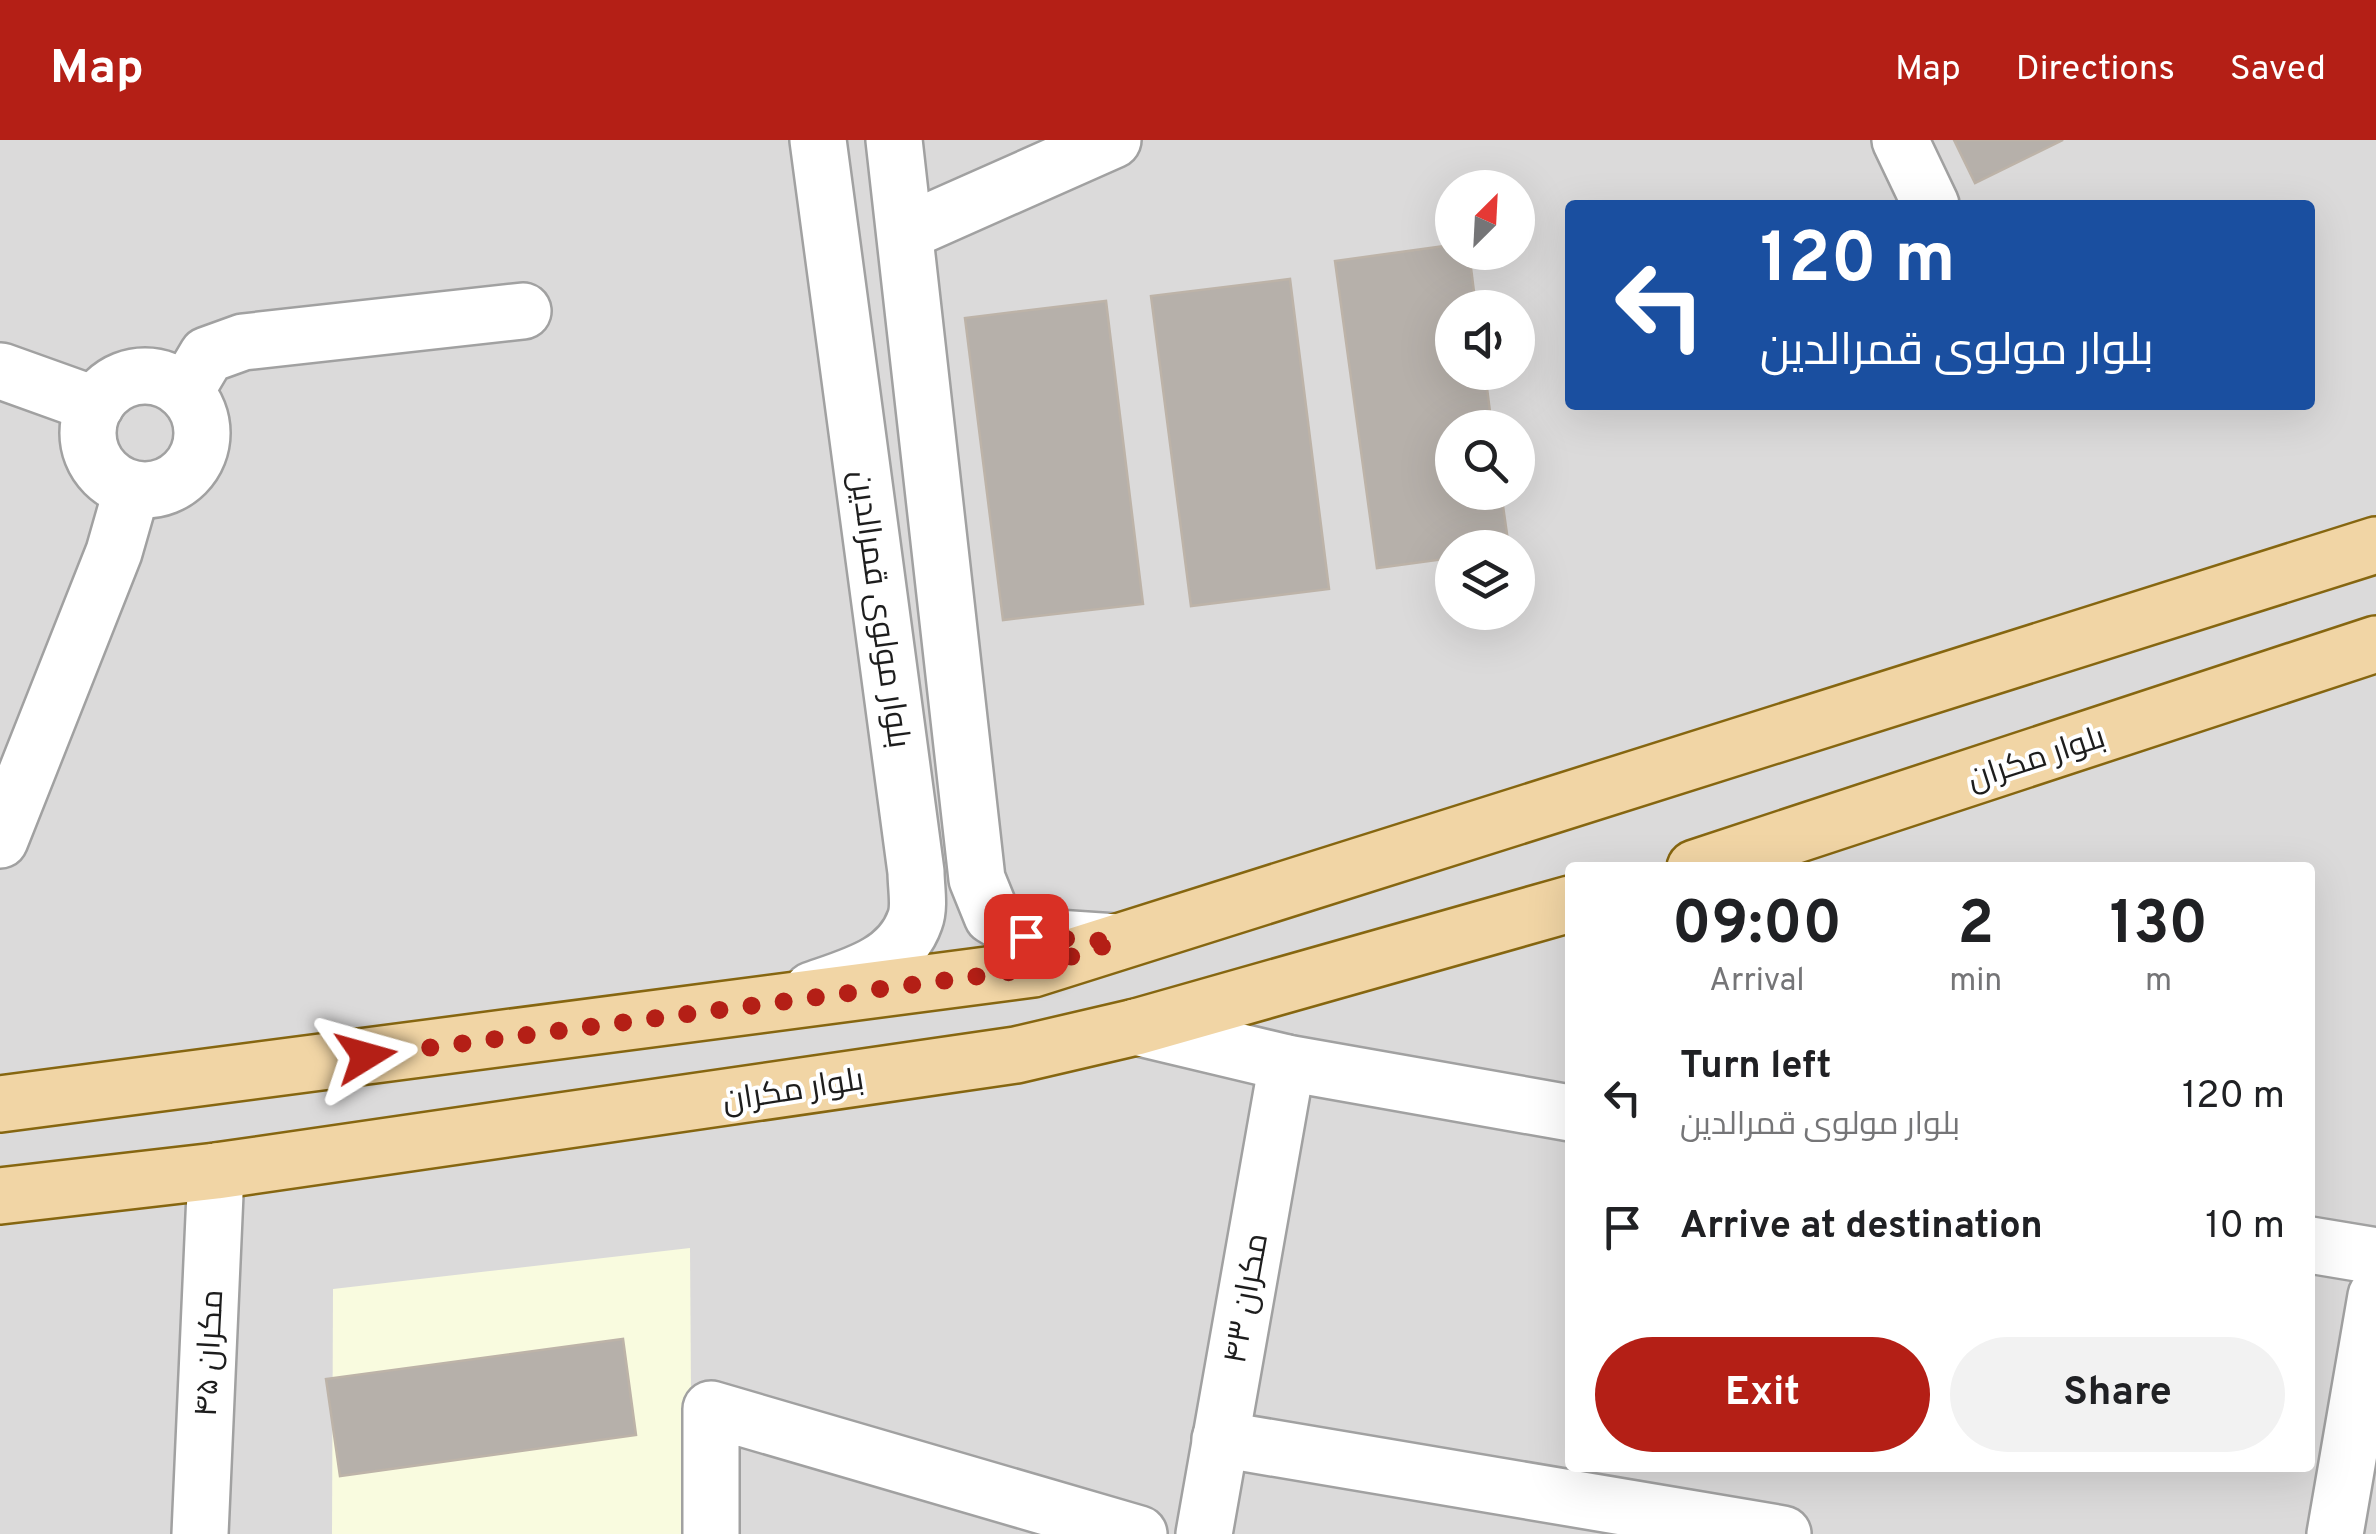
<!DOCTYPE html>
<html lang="en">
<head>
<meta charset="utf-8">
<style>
  :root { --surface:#fff; --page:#f2f2f2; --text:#202124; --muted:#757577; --accent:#b41f16 }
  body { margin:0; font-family:Overpass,Cairo,sans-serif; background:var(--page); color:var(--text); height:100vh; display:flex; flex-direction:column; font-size:38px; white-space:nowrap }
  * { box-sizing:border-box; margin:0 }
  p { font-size:32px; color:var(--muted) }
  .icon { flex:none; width:55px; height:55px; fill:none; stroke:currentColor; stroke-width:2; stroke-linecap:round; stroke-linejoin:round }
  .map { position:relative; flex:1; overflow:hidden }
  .sheet { position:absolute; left:1565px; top:722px; width:750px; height:610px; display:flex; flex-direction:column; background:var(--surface); border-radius:10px; box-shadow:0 10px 40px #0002 }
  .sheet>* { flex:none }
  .top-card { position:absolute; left:1565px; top:60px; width:750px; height:210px; border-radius:10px; box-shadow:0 10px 40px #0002; background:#1a4fa0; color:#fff; overflow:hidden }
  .needle { width:65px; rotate:24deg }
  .controls { position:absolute; left:1435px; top:30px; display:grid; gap:20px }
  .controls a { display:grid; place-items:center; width:100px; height:100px; border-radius:50%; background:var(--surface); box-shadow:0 10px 40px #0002; font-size:50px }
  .pin { position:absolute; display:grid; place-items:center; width:85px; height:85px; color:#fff; margin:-42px; border-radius:20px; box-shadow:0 5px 15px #0006 }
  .me { position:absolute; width:110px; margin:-55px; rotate:82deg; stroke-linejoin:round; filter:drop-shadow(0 0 8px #0008) }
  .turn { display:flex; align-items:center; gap:35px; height:210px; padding:0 30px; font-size:45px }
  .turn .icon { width:130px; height:130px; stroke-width:2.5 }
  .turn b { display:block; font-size:70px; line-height:85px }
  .eta { display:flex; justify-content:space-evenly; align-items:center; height:170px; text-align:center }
  .eta b { font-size:60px; font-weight:700; line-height:70px }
  .primary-button { display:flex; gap:20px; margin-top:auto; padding:20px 30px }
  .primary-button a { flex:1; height:115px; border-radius:60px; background:var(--accent); color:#fff; font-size:40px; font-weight:700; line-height:115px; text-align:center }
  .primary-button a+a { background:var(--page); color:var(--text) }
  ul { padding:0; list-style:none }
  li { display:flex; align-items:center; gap:30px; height:130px; padding:0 30px }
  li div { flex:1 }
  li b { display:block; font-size:38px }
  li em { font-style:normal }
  header { display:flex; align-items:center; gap:60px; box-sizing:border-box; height:140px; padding:0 50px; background:var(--accent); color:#fff }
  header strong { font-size:48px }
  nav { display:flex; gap:55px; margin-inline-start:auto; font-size:35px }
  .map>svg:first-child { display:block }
</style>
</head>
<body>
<header>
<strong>Map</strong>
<nav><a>Map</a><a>Directions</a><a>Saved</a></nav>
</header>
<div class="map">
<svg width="2376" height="1394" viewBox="0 0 2376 1394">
  <rect width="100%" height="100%" fill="#edebe4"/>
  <path fill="#dbdada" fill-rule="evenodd" d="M0,0H2376V1394H0ZM1452,48H1518V112H1452ZM1570,65H2310V265H1570ZM1452,168H1518V232H1452ZM1452,288H1518V352H1452ZM1452,408H1518V472H1452ZM1570,728H2310V1328H1570Z"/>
  <path fill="#f9fbdf" d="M690,1108L692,1394H332L333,1149Z"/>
  <g fill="#b6b0aa" stroke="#bdb3a8" stroke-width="2.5">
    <path d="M1954,0H2063L1975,43Z"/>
    <path d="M1452,105V112H1469L1476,168H1452V232H1485L1492,288H1452V352H1501L1509,408H1452V418L1377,428L1335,121Z"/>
    <path d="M1290,139L1329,449L1191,466L1151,156Z"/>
    <path d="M1106,161L1143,464L1003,480L965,178Z"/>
    <path d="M623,1199L636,1295L340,1336L326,1239Z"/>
  </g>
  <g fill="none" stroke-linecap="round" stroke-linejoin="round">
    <g stroke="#a1a1a1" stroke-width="60">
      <g id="minor">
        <path d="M894,0L977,739L992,776L1026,796L1116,802"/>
        <path d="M1900,0L1931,65"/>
        <path d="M906,92L1113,0"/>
        <path d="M1,231L96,265"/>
        <circle cx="145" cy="293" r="57"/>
        <path d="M185,252L207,215L243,202L523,171"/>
        <path d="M0,700L114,412L132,349"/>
        <path d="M812,850C852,836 900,824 915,780C920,767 916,746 916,732L818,0"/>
        <path d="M1136,887L1287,923L1570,973"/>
        <path d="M2310,1105L2376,1116"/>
        <path d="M1220,1299L1783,1394"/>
        <path d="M200,1394L216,1031"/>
        <path d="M711,1394V1269L1139,1394"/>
        <path d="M1204,1394L1287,923"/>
        <path d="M2335,1394L2376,1156"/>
      </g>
    </g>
    <g stroke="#866610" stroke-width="60">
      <g id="major">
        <path d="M1695,728L2376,504"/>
        <path d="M0,964L1033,829L2376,405"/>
        <path d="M0,1056L216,1031L1016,915L1136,887L1570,764"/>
      </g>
    </g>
    <use href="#minor" stroke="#fff" stroke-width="55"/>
    <use href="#major" stroke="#f1d5a5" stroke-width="55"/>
  </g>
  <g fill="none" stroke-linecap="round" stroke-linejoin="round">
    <path stroke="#b41f16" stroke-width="18" stroke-dasharray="0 32.4" d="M366,916L1033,829L1116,802L1026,796"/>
  </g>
  <g text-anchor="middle" stroke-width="8" stroke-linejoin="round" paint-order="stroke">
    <g font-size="32" fill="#1d1d1d" stroke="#fff">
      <text transform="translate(881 469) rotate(82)" y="11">بلوار مولوی قمرالدین</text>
      <text transform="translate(2036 617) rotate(-18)" y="11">بلوار مکران</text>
      <text transform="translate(793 949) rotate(-9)" y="11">بلوار مکران</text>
      <text transform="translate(1245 1158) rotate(-80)" y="11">مکران ۴۳</text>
      <text transform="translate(208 1213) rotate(-87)" y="11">مکران ۴۵</text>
    </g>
  </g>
</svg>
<div class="controls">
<a><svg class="needle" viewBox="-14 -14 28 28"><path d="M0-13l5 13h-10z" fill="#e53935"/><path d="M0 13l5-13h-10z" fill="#757577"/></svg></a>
<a><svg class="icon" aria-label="sound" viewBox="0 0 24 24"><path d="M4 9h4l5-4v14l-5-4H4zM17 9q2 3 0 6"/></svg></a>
<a><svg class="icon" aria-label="search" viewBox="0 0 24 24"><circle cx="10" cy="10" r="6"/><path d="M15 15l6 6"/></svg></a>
<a><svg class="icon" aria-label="layers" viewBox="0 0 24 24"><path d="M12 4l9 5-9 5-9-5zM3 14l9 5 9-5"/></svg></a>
</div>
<div class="pin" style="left:1026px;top:796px;background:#d93025"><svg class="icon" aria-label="arrive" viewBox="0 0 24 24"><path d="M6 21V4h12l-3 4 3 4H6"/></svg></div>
<svg class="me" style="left:366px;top:916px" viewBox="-20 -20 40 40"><path d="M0-17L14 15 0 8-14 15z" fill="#b41f16" stroke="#fff" stroke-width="4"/></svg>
<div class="top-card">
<div class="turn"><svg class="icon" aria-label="left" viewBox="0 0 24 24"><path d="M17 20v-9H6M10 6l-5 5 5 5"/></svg><div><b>120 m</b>بلوار مولوی قمرالدین</div></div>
</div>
<section class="sheet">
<div class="eta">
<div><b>09:00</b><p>Arrival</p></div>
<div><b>2</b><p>min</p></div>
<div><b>130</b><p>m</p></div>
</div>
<ul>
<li><svg class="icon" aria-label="left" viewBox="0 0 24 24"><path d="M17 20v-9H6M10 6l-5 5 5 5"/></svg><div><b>Turn left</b><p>بلوار مولوی قمرالدین</p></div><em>120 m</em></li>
<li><svg class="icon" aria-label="arrive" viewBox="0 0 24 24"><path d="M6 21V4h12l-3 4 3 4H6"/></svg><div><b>Arrive at destination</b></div><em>10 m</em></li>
</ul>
<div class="primary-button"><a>Exit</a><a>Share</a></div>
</section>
</div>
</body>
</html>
